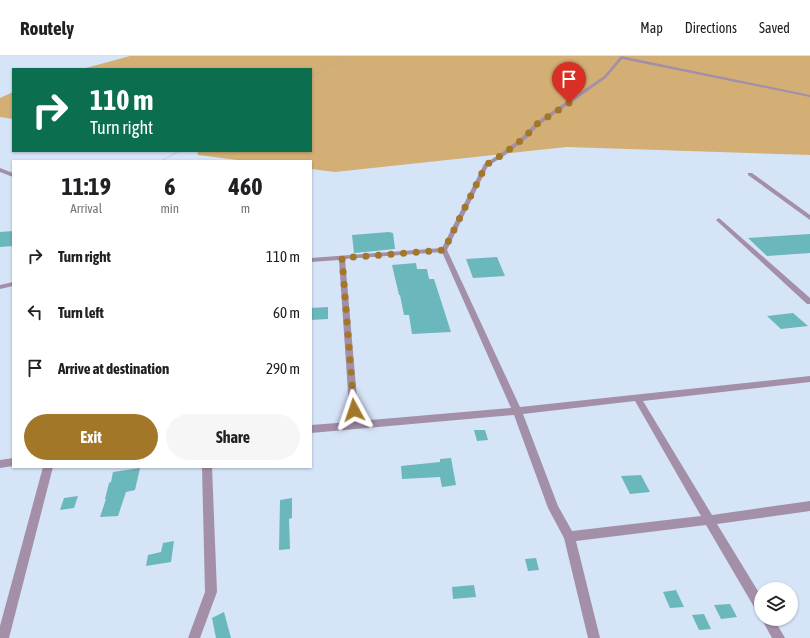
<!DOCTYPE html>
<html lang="en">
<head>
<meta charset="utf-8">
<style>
  :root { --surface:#fff; --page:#f6f6f6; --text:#202124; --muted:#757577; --line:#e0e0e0; --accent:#a27728 }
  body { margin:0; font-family:"Asap Condensed",sans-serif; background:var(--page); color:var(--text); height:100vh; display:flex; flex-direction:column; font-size:15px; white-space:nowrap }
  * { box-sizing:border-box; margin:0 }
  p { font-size:13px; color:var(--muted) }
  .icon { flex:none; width:22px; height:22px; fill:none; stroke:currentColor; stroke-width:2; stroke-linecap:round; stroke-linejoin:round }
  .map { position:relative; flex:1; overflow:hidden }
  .panel { position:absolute; left:12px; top:104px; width:300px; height:308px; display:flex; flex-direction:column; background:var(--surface); border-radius:0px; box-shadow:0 1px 3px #0004 }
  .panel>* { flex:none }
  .hud { position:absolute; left:12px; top:12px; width:300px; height:84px; border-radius:0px; box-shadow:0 1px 3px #0004; background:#0b6e4f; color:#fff; overflow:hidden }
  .fabs { position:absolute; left:754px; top:526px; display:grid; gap:8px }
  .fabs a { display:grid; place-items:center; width:44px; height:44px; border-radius:50%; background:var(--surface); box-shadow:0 1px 3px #0004; font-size:20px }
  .pin { position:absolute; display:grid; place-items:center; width:34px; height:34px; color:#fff; margin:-41px -17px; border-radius:50% 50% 50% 0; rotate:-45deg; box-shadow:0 0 4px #0007 }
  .pin .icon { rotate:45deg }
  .me { position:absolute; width:44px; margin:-22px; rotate:355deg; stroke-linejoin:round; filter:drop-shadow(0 0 3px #0008) }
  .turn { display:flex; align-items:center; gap:14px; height:84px; padding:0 12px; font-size:18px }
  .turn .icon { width:52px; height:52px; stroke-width:2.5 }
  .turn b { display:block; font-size:28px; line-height:34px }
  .eta { display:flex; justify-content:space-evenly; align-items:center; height:68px; text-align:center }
  .eta b { font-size:24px; font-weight:700; line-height:28px }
  .button { display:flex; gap:8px; margin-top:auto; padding:8px 12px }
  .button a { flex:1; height:46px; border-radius:24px; background:var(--accent); color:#fff; font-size:16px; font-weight:700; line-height:46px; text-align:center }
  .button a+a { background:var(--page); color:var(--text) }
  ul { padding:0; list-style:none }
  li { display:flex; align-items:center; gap:12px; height:56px; padding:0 12px }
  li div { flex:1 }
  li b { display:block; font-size:15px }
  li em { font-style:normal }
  header { display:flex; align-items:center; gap:24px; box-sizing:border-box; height:56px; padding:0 20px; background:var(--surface); border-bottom:1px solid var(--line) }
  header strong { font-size:19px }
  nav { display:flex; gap:22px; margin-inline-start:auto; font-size:14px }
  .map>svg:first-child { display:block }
</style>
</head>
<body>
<header>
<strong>Routely</strong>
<nav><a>Map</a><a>Directions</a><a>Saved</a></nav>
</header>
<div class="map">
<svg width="810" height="582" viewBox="0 0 810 582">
  <rect width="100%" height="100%" fill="#d6e4f8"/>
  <g fill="#d3af75">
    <path d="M130,0H810V99L567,91L335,116L311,113V105H245L198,99L197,95H311V13H82Z"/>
    <path d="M13,36V63L0,61V42Z"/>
  </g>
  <g fill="#6ab8bb">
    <path d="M13,175V190L0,191V176Z"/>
    <path d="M389,176L393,177L395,193L354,197L352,179Z"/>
    <path d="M810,178V197L767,200L748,182Z"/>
    <path d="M497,201L505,220L473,222L466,203Z"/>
    <path d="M416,207L417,213H427L429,223H434L451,276L412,278L409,259H404L400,239H399L392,209Z"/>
    <path d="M328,251V263L311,264V252Z"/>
    <path d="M793,257L808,270L781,273L767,260Z"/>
    <path d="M474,374H485L488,384L477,385Z"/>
    <path d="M451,402L456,429L442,431L440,421L402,423L401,410L440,406V403Z"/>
    <path d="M140,412L135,434L126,436L118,460L100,461L106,443H105L109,427L111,426L113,416Z"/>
    <path d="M641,419L650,436L630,438L621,420Z"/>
    <path d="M78,440L74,452L60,454L64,442Z"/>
    <path d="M292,442V462L289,463L290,493L279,494L280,444Z"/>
    <path d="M174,485L171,506L146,510L148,499L161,496L163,487Z"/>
    <path d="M536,502L539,514L528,515L525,503Z"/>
    <path d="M474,529L476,541L453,543L452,531Z"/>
    <path d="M676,534L684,551L670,552L663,536Z"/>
    <path d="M730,548L737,561L721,563L714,549Z"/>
    <path d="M224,556L231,582H216L212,562Z"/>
    <path d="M704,558L711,573L699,574L692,559Z"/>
  </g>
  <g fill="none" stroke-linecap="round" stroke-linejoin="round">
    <path stroke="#98a5b9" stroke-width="1" stroke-dasharray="0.5 1.5" stroke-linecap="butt" d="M311,21L347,0"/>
    <path stroke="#98a5b9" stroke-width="1.5" stroke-dasharray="0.5 1.5" stroke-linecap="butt" d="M161,105L179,95"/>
    <g fill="#a38fa8" fill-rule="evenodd">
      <path d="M621,0L810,39V41L622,3L606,22L539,69L526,83L504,100L488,110L447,194L520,351L810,320V326L643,345L712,459L810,445V455L717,468L761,540V558L757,556L706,469L576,485L600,582H588L564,482L548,452L514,359L311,377V369L350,366L339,204L311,206V202L442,192L484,108L500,98L522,81L535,67L604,20ZM442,196L511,352L359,365L345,203ZM635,345L701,460L572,475L558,450L523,358Z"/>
      <path d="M0,112L13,117V121L0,116Z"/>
      <path d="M748,117H752L810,159V164L748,119Z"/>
      <path d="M719,162L810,242V248H807L717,165L716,164Z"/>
      <path d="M13,226V230L0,233V229Z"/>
      <path d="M13,402V410L0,412V404Z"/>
      <path d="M43,411H53L9,582H0V570Z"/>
      <path d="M202,411H212L217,536L200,582H188L205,536Z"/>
      <path d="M761,562L774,563L785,582H772Z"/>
    </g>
  </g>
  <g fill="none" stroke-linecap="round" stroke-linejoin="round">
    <path stroke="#a27728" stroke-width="7" stroke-dasharray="0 12.6" d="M354,354L342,202L444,194L486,109L502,99L524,82L537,68L569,47"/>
  </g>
</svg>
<div class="fabs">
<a><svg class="icon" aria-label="layers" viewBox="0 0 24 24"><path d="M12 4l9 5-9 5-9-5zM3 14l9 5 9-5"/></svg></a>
</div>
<div class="pin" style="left:569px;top:47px;background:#d93025"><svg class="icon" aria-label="arrive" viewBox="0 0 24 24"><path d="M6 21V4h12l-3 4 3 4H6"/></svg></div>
<svg class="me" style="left:354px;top:354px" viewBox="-20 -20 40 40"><path d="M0-17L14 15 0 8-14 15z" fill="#a27728" stroke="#fff" stroke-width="4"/></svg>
<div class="hud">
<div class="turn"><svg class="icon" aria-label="right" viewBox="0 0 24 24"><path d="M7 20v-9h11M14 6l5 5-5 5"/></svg><div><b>110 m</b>Turn right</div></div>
</div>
<section class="panel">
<div class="eta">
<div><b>11:19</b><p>Arrival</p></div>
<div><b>6</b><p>min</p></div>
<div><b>460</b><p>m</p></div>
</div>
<ul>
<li><svg class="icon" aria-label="right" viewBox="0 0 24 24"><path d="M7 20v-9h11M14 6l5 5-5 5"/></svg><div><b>Turn right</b></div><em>110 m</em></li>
<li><svg class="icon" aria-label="left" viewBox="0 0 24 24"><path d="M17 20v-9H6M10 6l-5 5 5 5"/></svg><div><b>Turn left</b></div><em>60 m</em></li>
<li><svg class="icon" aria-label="arrive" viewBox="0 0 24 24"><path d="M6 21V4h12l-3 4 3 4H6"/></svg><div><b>Arrive at destination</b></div><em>290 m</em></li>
</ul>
<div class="button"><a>Exit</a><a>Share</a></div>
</section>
</div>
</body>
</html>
